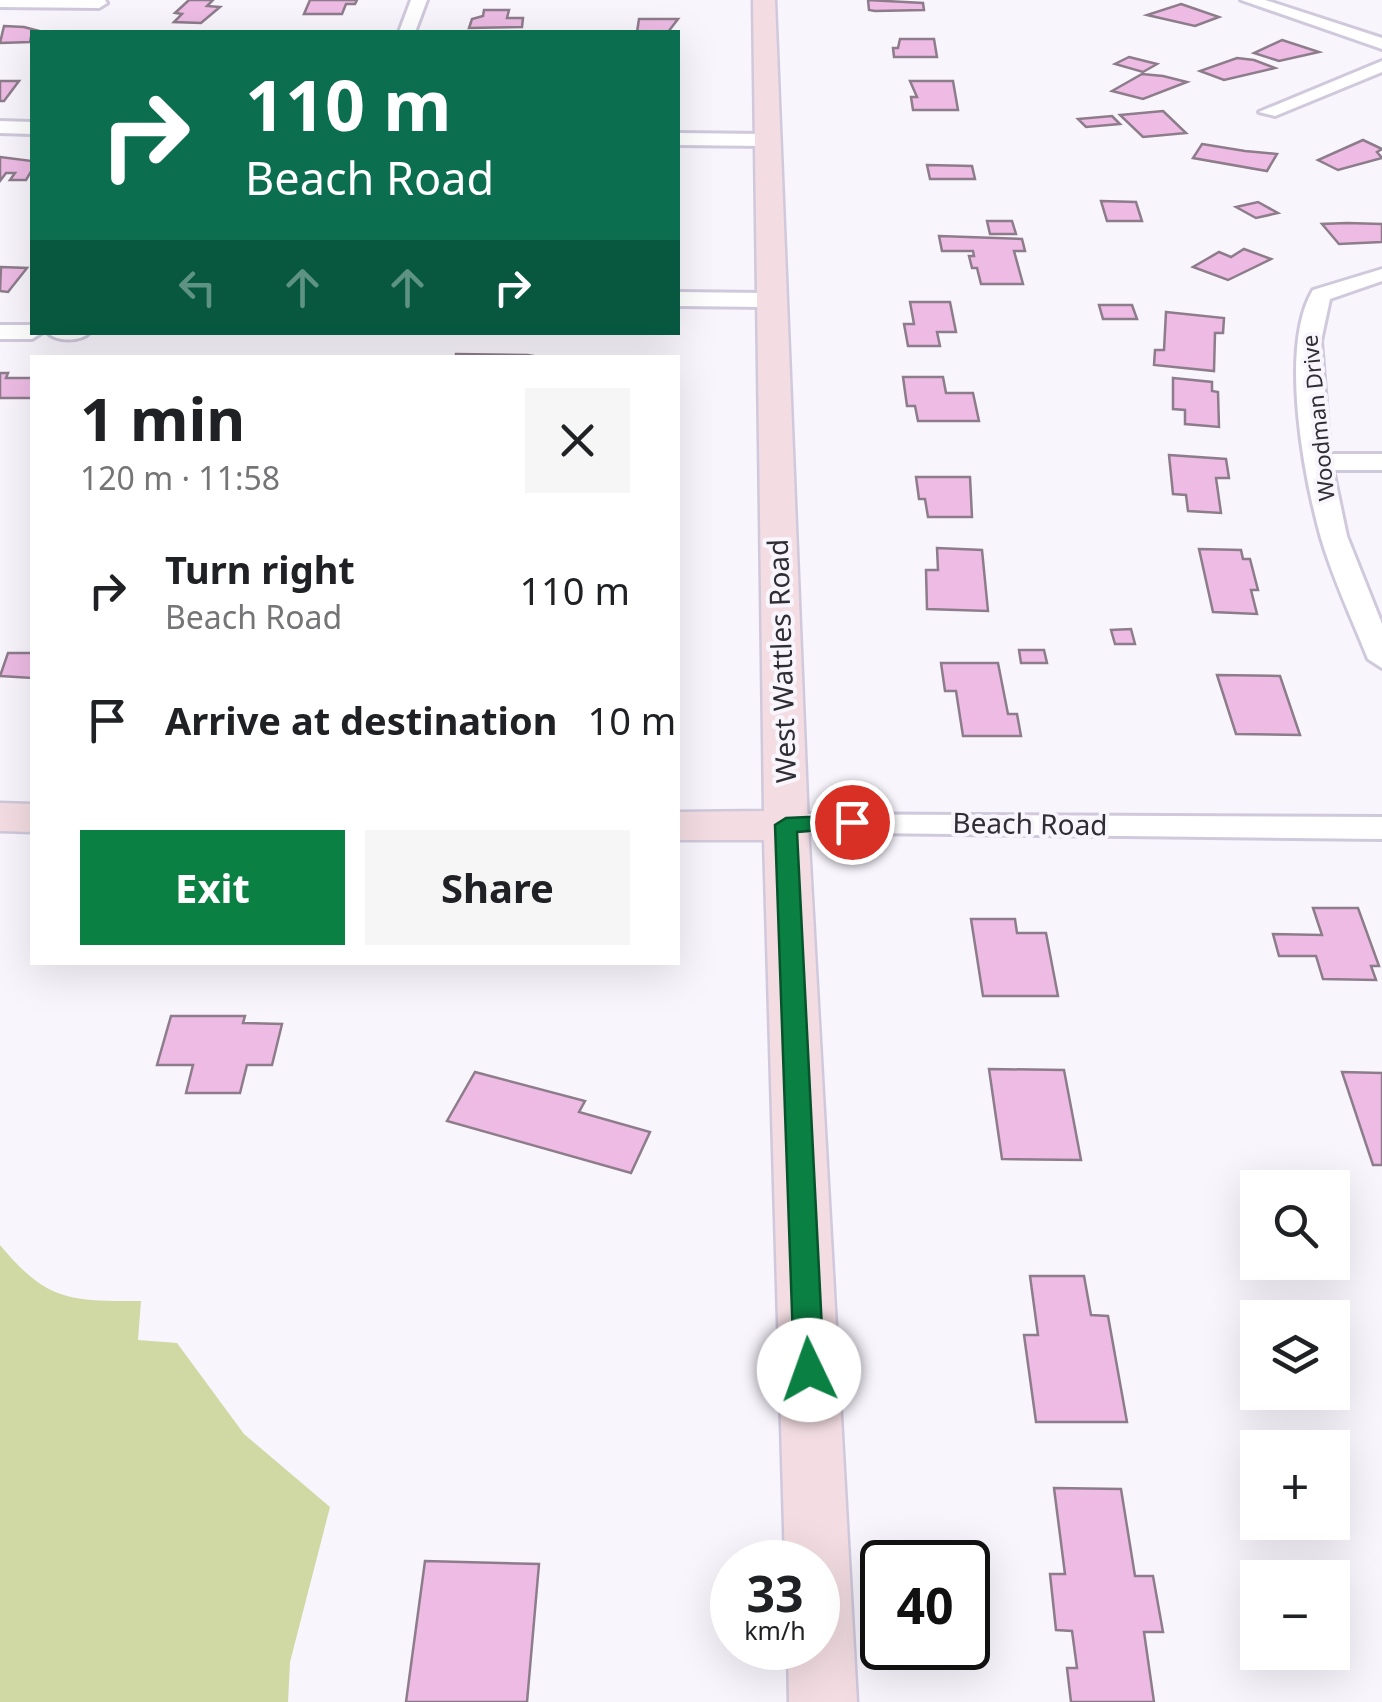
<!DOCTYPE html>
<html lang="en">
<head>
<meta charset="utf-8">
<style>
  :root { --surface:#fff; --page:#f6f6f6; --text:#202124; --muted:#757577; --accent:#0b8043 }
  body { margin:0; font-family:"Noto Sans",sans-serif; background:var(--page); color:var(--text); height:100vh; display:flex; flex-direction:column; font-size:38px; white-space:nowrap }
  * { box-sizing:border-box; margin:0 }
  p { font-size:32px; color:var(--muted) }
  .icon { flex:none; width:55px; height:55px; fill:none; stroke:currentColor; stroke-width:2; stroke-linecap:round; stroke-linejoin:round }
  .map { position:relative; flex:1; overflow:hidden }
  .side { position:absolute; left:30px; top:355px; width:650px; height:610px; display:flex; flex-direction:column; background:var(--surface); border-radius:0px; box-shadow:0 10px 40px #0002 }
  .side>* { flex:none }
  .banner { position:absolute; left:30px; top:30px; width:650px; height:305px; border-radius:0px; box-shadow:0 10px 40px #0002; background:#0b6e4f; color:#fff; overflow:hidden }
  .tools { position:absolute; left:1240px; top:1170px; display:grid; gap:20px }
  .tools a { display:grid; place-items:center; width:110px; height:110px; border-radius:0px; background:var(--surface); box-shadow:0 10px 40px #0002; font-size:50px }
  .speed { position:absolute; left:710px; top:1540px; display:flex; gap:20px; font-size:50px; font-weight:700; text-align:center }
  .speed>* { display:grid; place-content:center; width:130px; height:130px; border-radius:50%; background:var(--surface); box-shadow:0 10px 40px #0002; line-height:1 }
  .speed small { font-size:25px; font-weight:400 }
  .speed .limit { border:5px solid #111; border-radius:15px; background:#fff; color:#111 }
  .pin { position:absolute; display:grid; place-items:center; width:85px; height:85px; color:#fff; margin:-42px; border:5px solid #fff; border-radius:50%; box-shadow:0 2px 10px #0007 }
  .me { position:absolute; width:110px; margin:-55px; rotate:357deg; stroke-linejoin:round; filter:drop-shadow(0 0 8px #0008) }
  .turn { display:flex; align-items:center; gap:35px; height:210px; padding:0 50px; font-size:45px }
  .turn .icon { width:130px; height:130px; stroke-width:2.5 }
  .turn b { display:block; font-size:70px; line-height:85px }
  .lanes { display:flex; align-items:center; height:95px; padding:0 50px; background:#0003; justify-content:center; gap:50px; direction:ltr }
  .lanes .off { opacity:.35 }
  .round { display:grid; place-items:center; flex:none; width:105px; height:105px; border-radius:0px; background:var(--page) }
  .overview { display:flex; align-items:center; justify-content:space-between; height:170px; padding:0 50px }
  h1 { font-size:60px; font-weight:700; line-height:75px }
  .cta { display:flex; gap:20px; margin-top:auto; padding:20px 50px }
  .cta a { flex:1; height:115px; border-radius:0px; background:var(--accent); color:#fff; font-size:40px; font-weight:700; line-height:115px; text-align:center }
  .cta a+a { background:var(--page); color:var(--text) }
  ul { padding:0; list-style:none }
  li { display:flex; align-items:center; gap:30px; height:130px; padding:0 50px }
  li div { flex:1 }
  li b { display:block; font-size:38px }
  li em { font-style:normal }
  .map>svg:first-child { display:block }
</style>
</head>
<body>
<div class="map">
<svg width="1382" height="1702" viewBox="0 0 1382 1702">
  <rect width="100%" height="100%" fill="#f8f5fd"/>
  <path fill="#d0d9a3" d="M0,1245C47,1302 71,1301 141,1301L138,1340L177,1343L244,1434L330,1507L290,1662L288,1702H0Z"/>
  <g fill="#edbbe4" stroke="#8d7c8a" stroke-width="2.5">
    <path d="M189,0H213L207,6L220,7L201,23L174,22L182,14L175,13Z"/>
    <path d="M310,0H357L355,4H346L342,14H304Z"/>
    <path d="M868,0L923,3L924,10L875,11L869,10Z"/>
    <path d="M1181,4L1219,17L1195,26L1147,15Z"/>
    <path d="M484,10H509L507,18H523L522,27L469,28L472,19L483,16Z"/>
    <path d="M639,19H678L668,32H637Z"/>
    <path d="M4,26L24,27L43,32H32L30,42L0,43Z"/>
    <path d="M900,39H934L937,57H894L893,48H898Z"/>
    <path d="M1282,40L1319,52L1279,61L1254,53Z"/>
    <path d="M1129,57L1157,64L1143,72L1115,64Z"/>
    <path d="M1237,58L1254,60L1275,68L1224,80L1200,71Z"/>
    <path d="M1142,74L1163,76L1187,82L1143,99L1112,91Z"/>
    <path d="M0,81H19L4,101H0Z"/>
    <path d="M910,81H953L958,110H913L911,97H917Z"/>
    <path d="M1163,111L1186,133L1143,137L1120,115Z"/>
    <path d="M1112,116L1120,124L1086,127L1078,119Z"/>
    <path d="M1363,140L1382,149L1377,152L1382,158L1338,170L1318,160Z"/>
    <path d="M1202,144L1245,151L1277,154L1267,171L1193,158Z"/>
    <path d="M0,157L32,161V170L26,180H10L15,173H6L0,181Z"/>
    <path d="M927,165L972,166L975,179H930Z"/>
    <path d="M1101,201L1136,202L1142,221H1107Z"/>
    <path d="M1258,202L1278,213L1256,218L1236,207Z"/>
    <path d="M987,221H1012L1016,234H990Z"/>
    <path d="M1347,223L1382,224V242L1339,244L1322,224Z"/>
    <path d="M939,236L1022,239L1025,251H1014L1023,284H981L977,268H972L969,256H974L973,251H942Z"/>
    <path d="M1244,249L1271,259L1228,280L1193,267L1219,252L1231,257Z"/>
    <path d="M1,267L27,268L8,292L0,291Z"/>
    <path d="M910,302H950L956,332H937L940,346H908L904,324H914Z"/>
    <path d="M1099,305H1132L1137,319H1103Z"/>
    <path d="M1166,312L1224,318L1223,333H1215L1214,371L1154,365L1155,350H1164Z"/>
    <path d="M456,354L527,355L540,357L455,358Z"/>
    <path d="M0,373H8L6,378H32V398H0Z"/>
    <path d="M903,377H943L946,393H973L979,421H918L915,406H907Z"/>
    <path d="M1173,378L1212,382V391L1218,392L1219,427L1185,424V410L1173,409Z"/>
    <path d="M1169,455L1226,459L1229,478H1216L1221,513L1188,511L1186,495L1173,494Z"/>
    <path d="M916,477H970L972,517H928L925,499H919Z"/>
    <path d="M937,548L982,550L988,611L927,609L926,570H938Z"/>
    <path d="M1199,549L1241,550L1243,559H1250L1258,590H1251L1257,614L1213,612Z"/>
    <path d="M1131,629L1135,644H1115L1111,630Z"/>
    <path d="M1019,650H1044L1047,663H1021Z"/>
    <path d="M8,653H32V678L0,676Z"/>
    <path d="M941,663H998L1008,714H1017L1021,736H963L956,691H945Z"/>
    <path d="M1217,675L1280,676L1300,735L1236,734Z"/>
    <path d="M1313,908H1358L1379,966H1371L1376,980L1323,979L1316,956H1279L1273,934L1322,935Z"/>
    <path d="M971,919H1015L1017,933H1046L1058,996H983Z"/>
    <path d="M171,1016H245L243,1023L282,1024L272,1065H247L240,1093H186L193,1065H157Z"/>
    <path d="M989,1069L1064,1070L1081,1160L1002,1159Z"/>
    <path d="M475,1072L585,1101L579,1112L650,1132L631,1173L447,1121Z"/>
    <path d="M1342,1072L1382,1073V1165H1373Z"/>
    <path d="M1030,1276H1084L1091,1315L1108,1316L1127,1422H1036L1024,1335H1038Z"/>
    <path d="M1054,1488L1121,1489L1135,1576H1153L1163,1632H1144L1154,1702H1071L1067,1668H1077L1072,1631L1056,1630L1050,1574H1065Z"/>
    <path d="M425,1561L539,1564L527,1702H406Z"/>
  </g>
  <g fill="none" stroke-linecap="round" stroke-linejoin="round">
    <g stroke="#d0c9dc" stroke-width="6">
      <g id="street">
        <path d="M0,0H105L107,3L99,8L0,7Z"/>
        <path d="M411,0H427L415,32H399Z"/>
        <path d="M1241,0H1265L1382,38V49Z"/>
        <path d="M1382,61V72L1275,116L1259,112Z"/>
        <path d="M0,121L32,122V134L0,133Z"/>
        <path d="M678,133L768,134L778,140L768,146L678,145Z"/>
        <path d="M1382,269V281L1330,299L1321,341L1330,454H1382V470H1333L1347,536L1382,624V668L1368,659C1352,619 1333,579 1321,538C1304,477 1279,346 1313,290Z"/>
        <path d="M678,292L773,293L784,300L773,307L678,306Z"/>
        <path d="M0,325H32V332H43L32,339H0Z"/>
        <path d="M47,332H90C81,342 56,342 47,332Z"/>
        <path d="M786,814L1382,817V839L775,832L770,825L775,818Z"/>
      </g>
    </g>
    <g stroke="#d0c9dc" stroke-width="5">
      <g id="secondary">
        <path d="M753,0H775L808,825L857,1702H789L788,1648H818V1562H785L764,840H678V812L764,811Z"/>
        <path d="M0,803L32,804V832L0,831Z"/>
      </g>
    </g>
    <use href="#street" fill="#fff" fill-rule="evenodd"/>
    <use href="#secondary" fill="#f3dde2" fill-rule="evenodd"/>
  </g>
  <path fill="#0b8043" stroke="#07532c" stroke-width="2.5" d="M852,815L863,822L860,827L797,832L824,1370L819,1379L809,1382L798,1379L794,1370L775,825L786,818Z"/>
  <g text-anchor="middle" stroke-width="8" stroke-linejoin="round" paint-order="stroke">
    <g font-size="22" fill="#302e35" stroke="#f8f5fd">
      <text transform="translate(1318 418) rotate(-96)" y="8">Woodman Drive</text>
    </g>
    <g font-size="28" fill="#302e35" stroke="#f8f5fd">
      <text transform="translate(782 661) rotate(-92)" y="10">West Wattles Road</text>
      <text transform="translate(1030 824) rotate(1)" y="10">Beach Road</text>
    </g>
  </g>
</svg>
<div class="tools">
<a><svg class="icon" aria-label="search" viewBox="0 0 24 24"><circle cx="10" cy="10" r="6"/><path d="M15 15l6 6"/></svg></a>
<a><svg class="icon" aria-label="layers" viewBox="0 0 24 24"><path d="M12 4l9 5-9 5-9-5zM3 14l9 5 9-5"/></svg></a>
<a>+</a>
<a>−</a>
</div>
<div class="speed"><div>33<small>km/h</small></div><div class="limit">40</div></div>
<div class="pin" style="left:852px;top:822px;background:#d93025"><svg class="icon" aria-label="arrive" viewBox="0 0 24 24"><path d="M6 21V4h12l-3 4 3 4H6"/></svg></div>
<svg class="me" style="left:809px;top:1370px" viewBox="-20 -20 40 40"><circle r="19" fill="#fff"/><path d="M0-13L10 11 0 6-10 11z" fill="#0b8043"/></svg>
<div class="banner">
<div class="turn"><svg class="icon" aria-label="right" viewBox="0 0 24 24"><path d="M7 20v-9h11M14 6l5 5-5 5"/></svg><div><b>110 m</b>Beach Road</div></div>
<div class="lanes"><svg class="icon off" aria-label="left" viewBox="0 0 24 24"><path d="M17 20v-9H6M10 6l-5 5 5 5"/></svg><svg class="icon off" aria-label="ahead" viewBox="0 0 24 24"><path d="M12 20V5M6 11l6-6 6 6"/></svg><svg class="icon off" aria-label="ahead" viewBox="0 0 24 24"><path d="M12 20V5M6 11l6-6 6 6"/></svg><svg class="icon" aria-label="right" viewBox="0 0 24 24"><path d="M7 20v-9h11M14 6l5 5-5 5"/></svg></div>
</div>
<section class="side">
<div class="overview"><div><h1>1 min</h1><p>120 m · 11:58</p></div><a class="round"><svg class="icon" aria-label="close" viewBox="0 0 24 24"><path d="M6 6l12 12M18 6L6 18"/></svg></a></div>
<ul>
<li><svg class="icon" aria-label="right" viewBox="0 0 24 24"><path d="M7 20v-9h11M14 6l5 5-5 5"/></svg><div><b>Turn right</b><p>Beach Road</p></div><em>110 m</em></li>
<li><svg class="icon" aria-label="arrive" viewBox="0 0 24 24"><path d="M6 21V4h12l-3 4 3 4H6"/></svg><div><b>Arrive at destination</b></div><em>10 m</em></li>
</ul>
<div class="cta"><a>Exit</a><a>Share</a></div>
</section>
</div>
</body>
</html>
